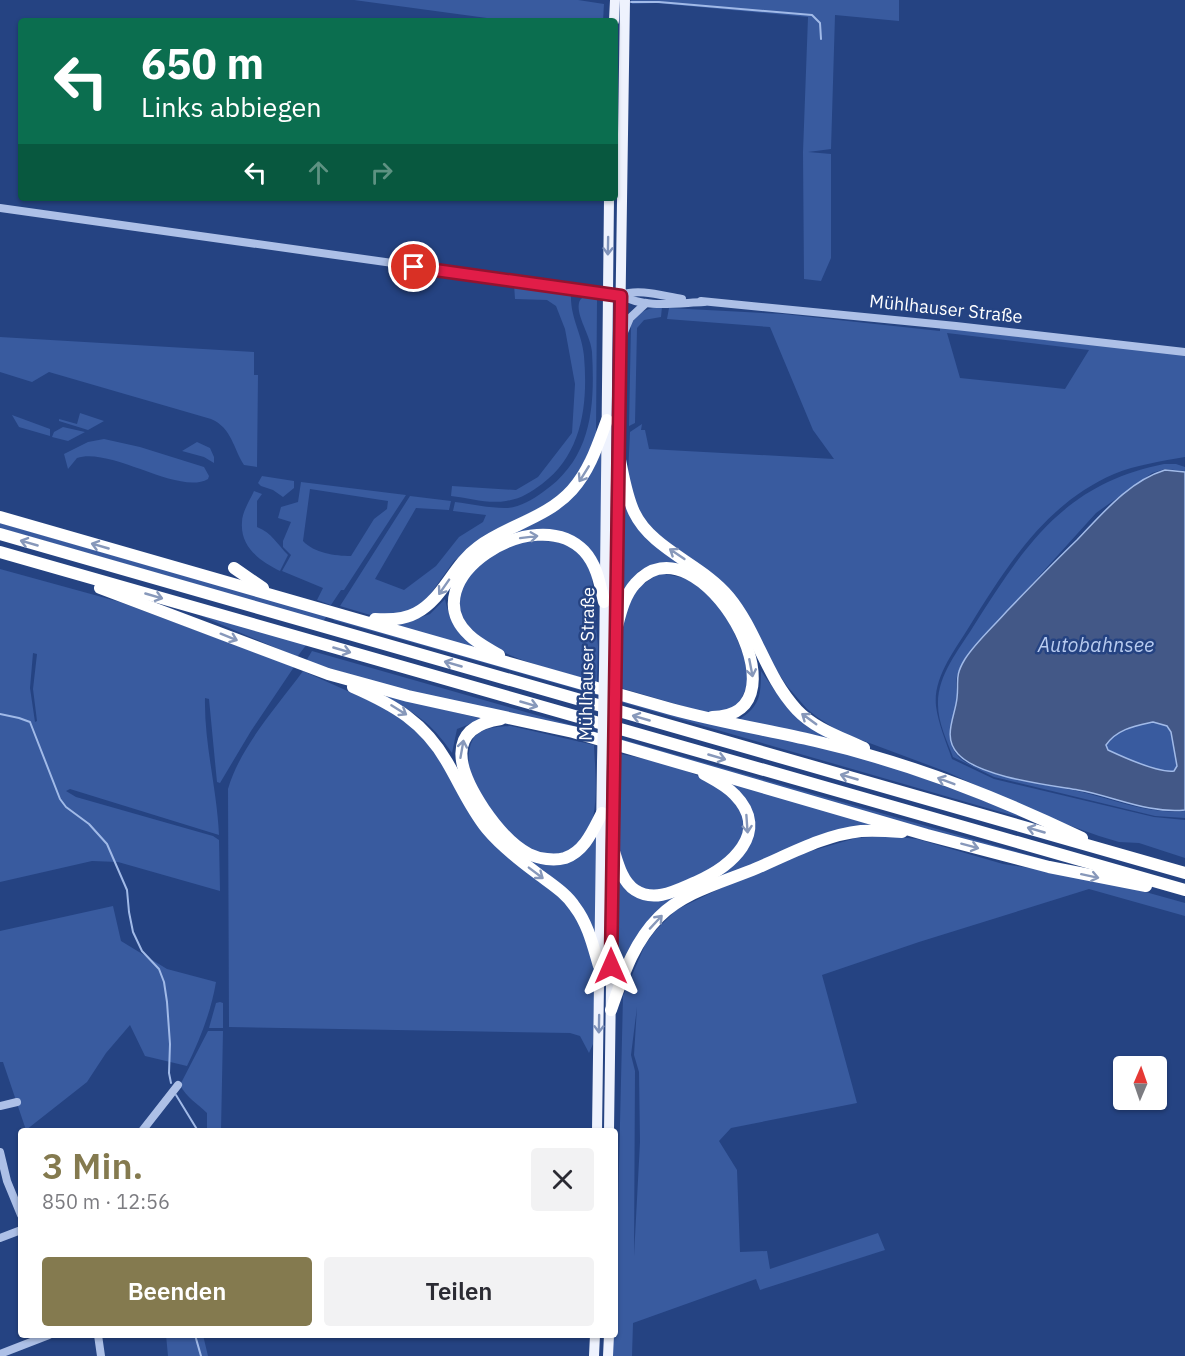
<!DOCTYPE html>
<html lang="de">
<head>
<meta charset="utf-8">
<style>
  :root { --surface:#fff; --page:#f2f2f3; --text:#2b2b33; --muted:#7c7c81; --accent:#847a4f }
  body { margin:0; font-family:"IBM Plex Sans",sans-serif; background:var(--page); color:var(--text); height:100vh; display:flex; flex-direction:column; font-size:22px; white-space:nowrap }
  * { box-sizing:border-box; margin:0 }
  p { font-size:20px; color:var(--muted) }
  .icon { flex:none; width:33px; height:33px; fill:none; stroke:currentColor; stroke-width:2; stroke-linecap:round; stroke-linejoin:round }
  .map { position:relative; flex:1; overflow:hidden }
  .sheet { position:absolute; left:18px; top:1128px; width:600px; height:210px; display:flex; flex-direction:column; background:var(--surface); border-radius:6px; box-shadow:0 2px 4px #0004 }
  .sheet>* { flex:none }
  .top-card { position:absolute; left:18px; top:18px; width:600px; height:183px; border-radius:6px; box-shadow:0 2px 4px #0004; background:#0b6e4f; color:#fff; overflow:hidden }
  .needle { width:39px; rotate:2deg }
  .fabs { position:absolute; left:1113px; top:1056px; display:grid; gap:12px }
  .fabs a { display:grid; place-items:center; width:54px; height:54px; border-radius:6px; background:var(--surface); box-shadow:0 2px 4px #0004; font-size:30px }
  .pin { position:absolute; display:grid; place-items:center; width:51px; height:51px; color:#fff; margin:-26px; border:3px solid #fff; border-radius:50%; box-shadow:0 2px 6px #0007 }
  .me { position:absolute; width:66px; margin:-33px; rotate:0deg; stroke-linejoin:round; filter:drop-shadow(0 0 4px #0008) }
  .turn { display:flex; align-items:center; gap:21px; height:126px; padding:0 24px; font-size:27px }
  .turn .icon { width:78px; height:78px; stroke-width:2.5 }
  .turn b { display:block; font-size:42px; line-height:51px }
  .lanes { display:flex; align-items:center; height:57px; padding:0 24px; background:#0003; justify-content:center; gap:30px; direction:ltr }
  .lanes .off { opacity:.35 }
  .round { display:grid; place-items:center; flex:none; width:63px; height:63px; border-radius:6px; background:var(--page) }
  .headline { display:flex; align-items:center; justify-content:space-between; height:102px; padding:0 24px }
  h1 { font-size:36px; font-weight:600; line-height:45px; color:var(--accent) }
  .action { display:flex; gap:12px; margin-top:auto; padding:12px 24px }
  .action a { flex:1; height:69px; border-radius:6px; background:var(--accent); color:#fff; font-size:24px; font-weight:600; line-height:69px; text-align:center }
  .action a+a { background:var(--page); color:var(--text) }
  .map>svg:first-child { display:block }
</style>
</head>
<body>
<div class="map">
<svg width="1185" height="1356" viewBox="0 0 1185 1356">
  <rect width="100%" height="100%" fill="#254382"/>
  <g fill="#395b9f" fill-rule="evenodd">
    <path d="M354,0H578L604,4L603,21H509Z"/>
    <path d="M899,0V21L835,15L831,149L808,152L831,154V258L821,281L804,279L803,152L808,17L656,3L632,4L631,0Z"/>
    <path d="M514,284L564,289L571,294C570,318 582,333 584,356C588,403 583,453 542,484C531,492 521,499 506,501C488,504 469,498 451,496L452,486L516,490L538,477L572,433L575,384L565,329L556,306L547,300L515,299Z"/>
    <path d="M588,295L597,299L596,435L577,478L553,501L484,537L454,561L424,603L403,615L377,617L340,606L410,496L451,501L449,510L416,508L375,579L404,590L436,566L459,537L483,522L486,515L453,511L455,502C471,504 489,508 505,508C519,508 532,500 543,492C592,458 595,407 592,352C591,336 576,316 579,303C580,298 584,297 588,295Z"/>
    <path d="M662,307L661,317L644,320L637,328L635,423L629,426L631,325C637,311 648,308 662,307Z"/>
    <path d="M669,308L783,314L940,331V326L1185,355V457C1162,461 1136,465 1114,474C1045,504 1007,566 969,627C955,650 933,677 936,706C938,723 946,742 952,759L994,779L1154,817L1185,820V858L1139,843L1119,842L1099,836L1043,816L947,772L840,732L817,717L807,709L787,686L713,575L655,532L639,511L634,498L628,475L630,432L642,424L641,430H645L649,449L834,459L813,430L770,327L667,319ZM947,333L1089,350L1065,389L960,378Z"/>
    <path d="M0,337L254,352V375H258L257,467L244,465C233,448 232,428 211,419L49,372L32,382L0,372Z"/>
    <path d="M80,413L104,421L88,430L59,421V419L77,424Z"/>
    <path d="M12,415L50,429V436L19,427Z"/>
    <path d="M63,427L85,432L68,441L52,437L54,432Z"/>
    <path d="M104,439L140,447L204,467L209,476L208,479C179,496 112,447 77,458L68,469L64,454L88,442Z"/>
    <path d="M197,442L210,448L214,457V463L204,457L182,451Z"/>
    <path d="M601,452V574L590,551L581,542L570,536L504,537L587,479Z"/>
    <path d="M1164,464H1176L1185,467V471L1165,469L1152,473L1096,513L965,658C961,666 956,675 956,684C956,688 957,693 957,697C955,717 942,736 957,755C975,777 1054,785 1082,792C1115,800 1151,815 1185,811V818L1155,816L994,777L953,757C947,741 938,722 938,705C937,676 958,651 973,627C1024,547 1063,484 1164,464Z"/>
    <path d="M262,476L294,481V488L283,497L273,490L261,486L258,483Z"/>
    <path d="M301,482L406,495L344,590H341L331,605L317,600L323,588L282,571L291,555L283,547V541L291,522L278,518L281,507L298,502ZM310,489L388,501L387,509L374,519L351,556C335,556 314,553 303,541Z"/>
    <path d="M254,491L262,494L257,501V527C272,533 277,544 288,555L280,571C260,561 240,547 242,522C242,512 250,500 254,491Z"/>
    <path d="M624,498L684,565L660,564L639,571L623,591Z"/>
    <path d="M0,523L327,616L323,621L0,528Z"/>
    <path d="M530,540L559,542L574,548L591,566L598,647L597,682C562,672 525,664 493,647C449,624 449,579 491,554C501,547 517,544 530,540Z"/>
    <path d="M0,569L120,602L294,667L251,731L220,783L217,782L216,772L209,699L205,698C204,744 217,789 219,835L70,789L66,791L76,797L213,836L219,840L220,891L118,862L92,861L0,882ZM33,653L37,654L33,689L37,721L35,722L30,688Z"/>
    <path d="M659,573C668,575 678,576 686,579C722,591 740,644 751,677L738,706L719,713L700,711L621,688C622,662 618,611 636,590C642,584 652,579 659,573Z"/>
    <path d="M445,599C449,619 457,633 474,645L473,648L395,626L430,614Z"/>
    <path d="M199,615L307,644L297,657Z"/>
    <path d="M337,615L597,692V695L333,620Z"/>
    <path d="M312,651L596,732V735L444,703L306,661Z"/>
    <path d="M303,671L381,706L425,735L469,809L574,910L595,965L593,1044L589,1053L580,1036L570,1033L229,1027L228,789C241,745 277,707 303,671Z"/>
    <path d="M761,671L788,709L841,743L738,720C760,707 761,695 761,671Z"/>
    <path d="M383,695L483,719L457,729L452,753C430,721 416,714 383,695Z"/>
    <path d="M621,699L816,744L898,769L1036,820V821L997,811L621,702Z"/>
    <path d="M1152,722L1167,726L1171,732L1177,766L1174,771C1156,773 1126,757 1108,750L1106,745C1117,729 1135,726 1152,722Z"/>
    <path d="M511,726L594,745C595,772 601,818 583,840C572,855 550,859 533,852C512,844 482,800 473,779C467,768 467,750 473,739C481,727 498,727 511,726Z"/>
    <path d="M621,739L1067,866V869L621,743Z"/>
    <path d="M621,754C652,760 701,771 726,792C733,797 738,807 744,814L742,840L716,868L658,892H646L627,879L619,856L617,836L616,788Z"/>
    <path d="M721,779L879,827L709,883L752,831Z"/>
    <path d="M598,830V939L586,915L528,859L588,849L595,839Z"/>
    <path d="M888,836L917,839L1003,864L1051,871L1142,891L1185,903V916L1089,889L919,942L822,975L857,1103L731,1128L719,1141L737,1170L740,1252L767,1251L770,1269L878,1233L885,1250L760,1290L756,1279L633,1323L632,1356H613V1335H615L623,996L645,945L655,931L676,910L721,888L801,854L856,838ZM637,1007L634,1055L639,1072L640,1142L634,1256L635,1071L631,1055Z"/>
    <path d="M619,875L629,889L682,894L665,906L617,981Z"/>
    <path d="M113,906L121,941L167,969L216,982C211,1012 200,1039 187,1066L145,1056L130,1025L106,1053L87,1082L26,1130L4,1065L3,1062H0V931Z"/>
    <path d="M220,1002L223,1003V1028H209L216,1003Z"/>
    <path d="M208,1031H223L221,1131H207V1113C197,1103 187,1098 180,1085Z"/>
    <path d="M166,1335H203L208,1356H168Z"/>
  </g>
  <path fill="#435887" stroke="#a1bae8" stroke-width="1.5" fill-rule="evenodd" d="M1165,470L1185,472V810C1149,814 1113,796 1078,790C1048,785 979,777 958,754C942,737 955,717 957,698C959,681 954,677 965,659C976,642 993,627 1007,611C1030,587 1053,563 1077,540C1102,514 1129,481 1165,470ZM1153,722L1167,726L1171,732L1177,766L1174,771C1159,773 1123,757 1108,750L1106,745C1117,729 1135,726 1153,722Z"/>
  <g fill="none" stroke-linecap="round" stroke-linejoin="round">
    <g stroke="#a1bae8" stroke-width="2">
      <path d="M631,2H659L812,15L820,23L821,39"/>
      <path d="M0,714L19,718L30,722L60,799L66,807L89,824L107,844L127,890L129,912L133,932L142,951L159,969L164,982L167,1002L170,1044L169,1073L171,1083"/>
      <path d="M176,1095L198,1131"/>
      <path d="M195,1335L201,1356"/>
    </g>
    <g stroke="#adc0e7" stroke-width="8">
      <path d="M0,208L621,295C644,309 677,303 704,302"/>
      <path d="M621,295C639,288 663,296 682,299"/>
      <path d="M701,301L956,326L1185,352"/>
      <path d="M622,337L630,318L646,303"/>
      <path d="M0,1106L17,1102"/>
      <path d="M142,1131L178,1085"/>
      <path d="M0,1152L7,1181L21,1215"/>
      <path d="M0,1238L21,1230"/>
      <path d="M98,1335L101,1356"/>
      <path d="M0,1354L49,1335"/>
    </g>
    <g stroke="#eef2fd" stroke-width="10">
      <path d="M614,21L615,0"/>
      <path d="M604,670L609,198"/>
      <path d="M615,673L625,0"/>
      <path d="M597,1131L602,762"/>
      <path d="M609,1131L614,767"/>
      <path d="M594,1356L595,1335"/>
      <path d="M608,1356L609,1335"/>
    </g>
    <g stroke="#fff" stroke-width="12">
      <path d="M619,455C623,474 626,495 634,512C652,550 702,564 729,597C757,631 766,677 797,710C815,729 841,737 864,748"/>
      <path d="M0,517C224,581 447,646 671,709C719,722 767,730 815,741C907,762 997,797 1082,838"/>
      <path d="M0,534L1185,873"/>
      <path d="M0,552L1185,890"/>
      <path d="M234,568L263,588"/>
      <path d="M100,588L328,674L408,696L573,732L927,835L1049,867L1146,886"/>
      <path d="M375,619C389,620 403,620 416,613C444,598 453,565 478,547C508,525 547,518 572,490C590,470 598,444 607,420"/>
      <path d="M616,630C620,615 624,596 635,584C698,510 815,717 712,717"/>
      <path d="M499,655C489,649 477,643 469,635C411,580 535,500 584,551C597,565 600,584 604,602"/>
      <path d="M353,687C394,705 424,722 447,762C460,784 470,808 487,829C501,846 519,860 538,874C551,884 566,893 575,907C588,924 593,946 599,966"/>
      <path d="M501,719C442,728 460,773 484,809C495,825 511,845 529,854C539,859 554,861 565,858C585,851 593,830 602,813"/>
      <path d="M612,845C617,860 621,881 635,890C655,903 677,890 696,882C730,867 772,833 735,795C727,786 715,780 704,774"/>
      <path d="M611,1010C623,976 633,943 659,917C685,891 724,882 757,868C790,854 824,835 861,831C874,830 889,831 902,832"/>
    </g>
    <g stroke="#eef2fd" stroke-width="10">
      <path d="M602,762L604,670"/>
      <path d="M614,767L615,673"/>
    </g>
  </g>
  <defs><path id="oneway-shaft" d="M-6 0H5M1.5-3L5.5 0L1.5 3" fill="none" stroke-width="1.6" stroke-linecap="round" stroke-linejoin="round" transform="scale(1.5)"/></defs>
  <g stroke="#7f92b9">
    <use href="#oneway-shaft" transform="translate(608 246) rotate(91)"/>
    <use href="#oneway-shaft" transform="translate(599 1024) rotate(91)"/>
  </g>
  <g stroke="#8798ba">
    <use href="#oneway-shaft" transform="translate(584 474) rotate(122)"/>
    <use href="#oneway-shaft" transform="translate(529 537) rotate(-7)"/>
    <use href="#oneway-shaft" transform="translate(29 543) rotate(-164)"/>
    <use href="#oneway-shaft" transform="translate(100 546) rotate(-164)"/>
    <use href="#oneway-shaft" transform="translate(677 554) rotate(-146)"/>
    <use href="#oneway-shaft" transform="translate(444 587) rotate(125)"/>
    <use href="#oneway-shaft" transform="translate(154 596) rotate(16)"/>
    <use href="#oneway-shaft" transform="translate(229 637) rotate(22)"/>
    <use href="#oneway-shaft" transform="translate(342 650) rotate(16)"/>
    <use href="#oneway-shaft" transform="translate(453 664) rotate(-164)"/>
    <use href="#oneway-shaft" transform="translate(751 668) rotate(79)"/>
    <use href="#oneway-shaft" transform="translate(529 704) rotate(16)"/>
    <use href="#oneway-shaft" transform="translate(399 710) rotate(32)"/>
    <use href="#oneway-shaft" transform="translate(641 718) rotate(-164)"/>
    <use href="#oneway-shaft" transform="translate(809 719) rotate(-144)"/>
    <use href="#oneway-shaft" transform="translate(462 749) rotate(-80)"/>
    <use href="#oneway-shaft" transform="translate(717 757) rotate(16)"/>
    <use href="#oneway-shaft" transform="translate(849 777) rotate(-164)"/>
    <use href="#oneway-shaft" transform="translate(946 781) rotate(-159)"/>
    <use href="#oneway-shaft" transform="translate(747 824) rotate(86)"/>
    <use href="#oneway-shaft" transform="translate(1036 830) rotate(-164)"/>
    <use href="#oneway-shaft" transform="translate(970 846) rotate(15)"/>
    <use href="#oneway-shaft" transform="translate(536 873) rotate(37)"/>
    <use href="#oneway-shaft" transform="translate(1090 876) rotate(12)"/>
    <use href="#oneway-shaft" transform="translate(656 922) rotate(-47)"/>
  </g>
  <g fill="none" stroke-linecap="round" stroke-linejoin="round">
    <g stroke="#92132f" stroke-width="15">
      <path id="route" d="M414,267L621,296L611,966"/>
    </g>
    <use href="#route" stroke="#e11d48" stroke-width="10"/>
  </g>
  <g text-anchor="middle" stroke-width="5" stroke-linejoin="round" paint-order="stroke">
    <g font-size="18" fill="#fff" stroke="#254382">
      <text transform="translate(946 309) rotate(6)" y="6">Mühlhauser Straße</text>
      <text transform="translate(587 664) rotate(-89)" y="6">Mühlhauser Straße</text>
    </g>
    <g font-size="20" font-style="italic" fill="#b8cbef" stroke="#254382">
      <text x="1096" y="652">Autobahnsee</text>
    </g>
  </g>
</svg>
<div class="fabs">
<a><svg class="needle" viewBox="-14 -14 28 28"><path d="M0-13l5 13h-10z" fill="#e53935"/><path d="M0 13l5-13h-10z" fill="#7c7c81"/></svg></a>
</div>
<div class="pin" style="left:414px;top:267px;background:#d93025"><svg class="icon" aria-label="arrive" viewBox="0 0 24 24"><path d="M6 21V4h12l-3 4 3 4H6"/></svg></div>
<svg class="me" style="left:611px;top:966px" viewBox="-20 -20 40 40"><path d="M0-17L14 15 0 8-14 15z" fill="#e11d48" stroke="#fff" stroke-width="4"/></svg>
<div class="top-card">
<div class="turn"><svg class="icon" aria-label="left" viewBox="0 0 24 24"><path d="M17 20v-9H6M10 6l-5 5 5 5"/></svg><div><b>650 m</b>Links abbiegen</div></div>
<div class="lanes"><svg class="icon" aria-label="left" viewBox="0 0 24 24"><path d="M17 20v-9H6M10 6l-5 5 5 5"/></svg><svg class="icon off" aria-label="ahead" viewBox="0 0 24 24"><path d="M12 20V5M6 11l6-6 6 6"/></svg><svg class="icon off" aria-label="right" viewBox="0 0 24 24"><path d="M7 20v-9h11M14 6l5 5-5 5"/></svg></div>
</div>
<section class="sheet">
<div class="headline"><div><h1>3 Min.</h1><p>850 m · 12:56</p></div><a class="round"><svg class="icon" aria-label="close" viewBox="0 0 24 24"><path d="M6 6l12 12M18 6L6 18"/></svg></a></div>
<div class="action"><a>Beenden</a><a>Teilen</a></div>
</section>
</div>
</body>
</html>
